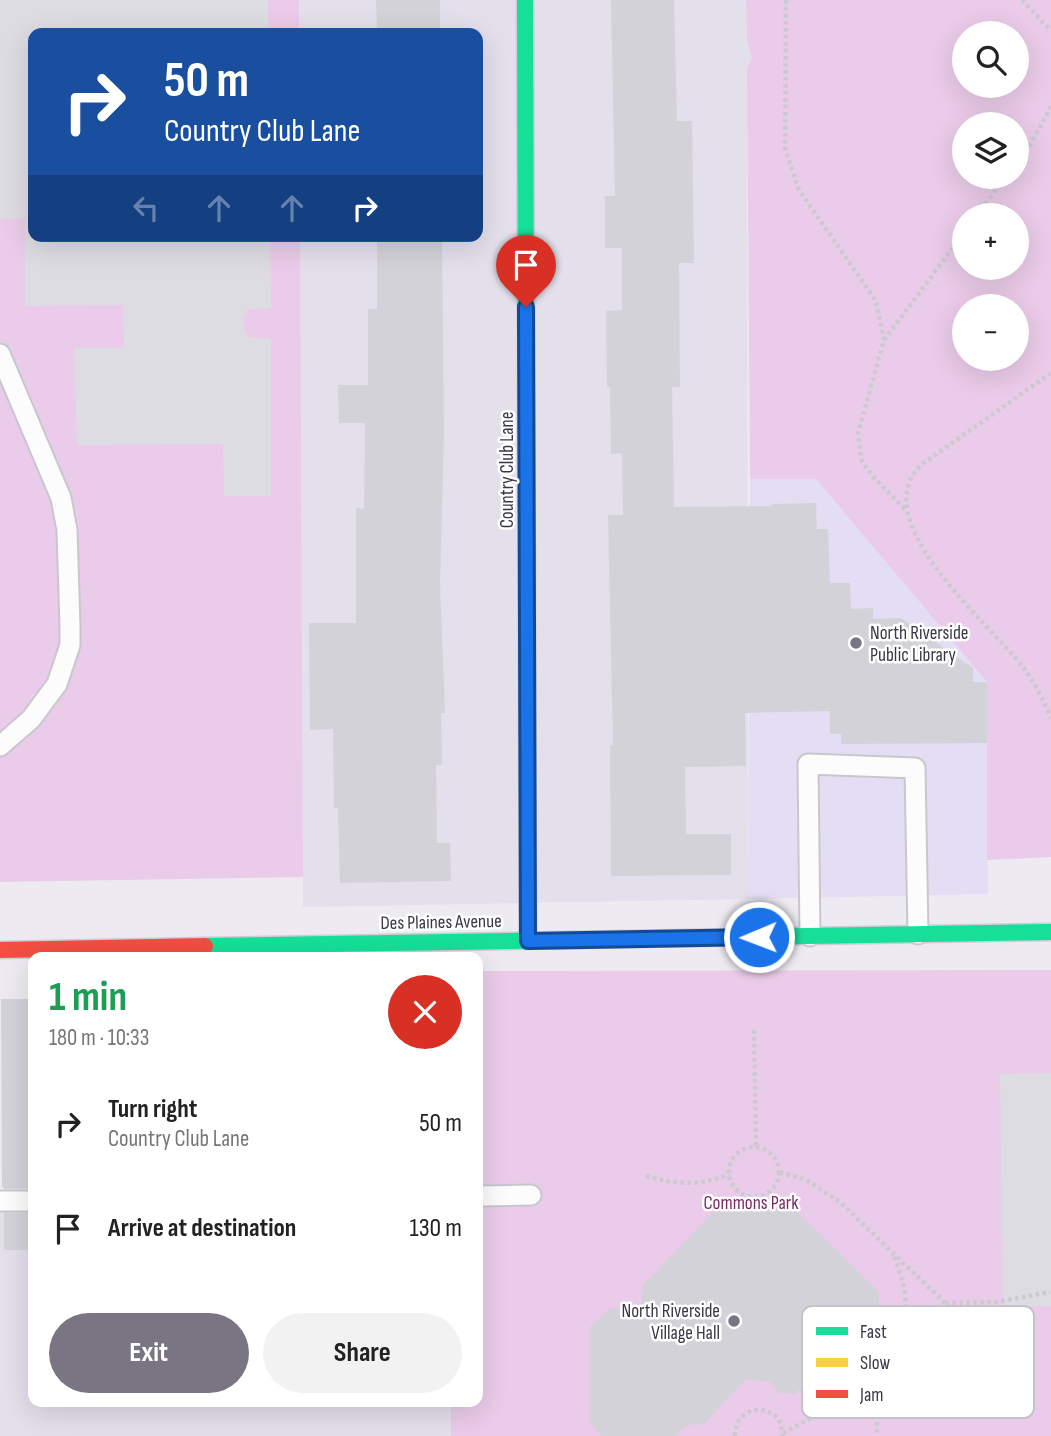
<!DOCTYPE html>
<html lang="en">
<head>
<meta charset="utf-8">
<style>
  :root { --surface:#fff; --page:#f2f2f2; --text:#222; --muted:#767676; --accent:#797582 }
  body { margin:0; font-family:"Sofia Sans Condensed",sans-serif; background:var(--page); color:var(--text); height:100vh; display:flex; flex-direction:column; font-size:26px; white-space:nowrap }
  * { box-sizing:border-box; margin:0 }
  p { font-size:23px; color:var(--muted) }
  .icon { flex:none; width:38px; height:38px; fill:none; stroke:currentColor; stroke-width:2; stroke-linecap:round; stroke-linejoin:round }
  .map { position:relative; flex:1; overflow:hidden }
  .details { position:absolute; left:28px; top:952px; width:455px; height:455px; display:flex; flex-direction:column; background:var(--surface); border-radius:14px; box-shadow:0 7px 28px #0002 }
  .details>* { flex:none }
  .hud { position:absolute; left:28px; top:28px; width:455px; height:214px; border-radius:14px; box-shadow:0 7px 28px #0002; background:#1a4fa0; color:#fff; overflow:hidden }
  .buttons { position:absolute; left:952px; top:21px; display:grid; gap:14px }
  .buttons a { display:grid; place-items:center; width:77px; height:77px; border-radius:50%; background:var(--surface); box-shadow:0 7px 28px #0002; font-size:35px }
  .pin { position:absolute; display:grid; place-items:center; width:60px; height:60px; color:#fff; margin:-72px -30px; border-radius:50% 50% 50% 0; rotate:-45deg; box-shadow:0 0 7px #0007 }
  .pin .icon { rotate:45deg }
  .me { position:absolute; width:77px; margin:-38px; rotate:269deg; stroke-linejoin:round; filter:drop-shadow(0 0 5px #0008) }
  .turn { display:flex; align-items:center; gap:24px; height:147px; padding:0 21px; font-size:32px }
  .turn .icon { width:91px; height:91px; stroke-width:2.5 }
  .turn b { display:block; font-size:49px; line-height:60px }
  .lanes { display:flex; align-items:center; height:66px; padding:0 21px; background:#0003; justify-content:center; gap:35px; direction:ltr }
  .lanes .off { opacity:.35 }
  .round { display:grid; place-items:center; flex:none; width:74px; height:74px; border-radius:37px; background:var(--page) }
  .headline { display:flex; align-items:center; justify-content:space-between; height:119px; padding:0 21px }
  h1 { font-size:42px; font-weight:700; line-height:52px; color:#1e9e55 }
  .primary-button { display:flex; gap:14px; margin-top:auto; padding:14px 21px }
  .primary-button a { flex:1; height:80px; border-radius:42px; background:var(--accent); color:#fff; font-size:28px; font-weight:700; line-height:80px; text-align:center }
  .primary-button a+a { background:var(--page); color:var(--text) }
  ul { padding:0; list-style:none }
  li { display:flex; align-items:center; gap:21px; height:105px; padding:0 21px }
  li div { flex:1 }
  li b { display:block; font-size:26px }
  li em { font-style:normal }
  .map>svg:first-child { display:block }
</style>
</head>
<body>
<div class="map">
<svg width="1051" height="1436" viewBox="0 0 1051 1436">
  <rect width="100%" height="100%" fill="#edebf1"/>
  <g fill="#e3dfeb">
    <path d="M299,0H746L747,41L752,57L747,68L748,899L303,907L300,236H478V33H299Z"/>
    <path d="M33,1202V1402H451V1436H0V1203Z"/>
  </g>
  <path fill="#e3def3" d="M750,479H816L987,682L988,894L748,899Z"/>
  <g fill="#eacbe9" fill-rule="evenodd">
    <path d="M0,0H299V33H33V236H300L303,877L0,882Z"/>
    <path d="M746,0H1051V857L987,860V682L816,479H750L747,68L752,57L747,41ZM964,33H1017V86H964ZM964,124H1017V177H964ZM964,215H1017V268H964ZM964,306H1017V359H964Z"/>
    <path d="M1051,970V1436H451V1402H478V971Z"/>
  </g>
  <g fill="#dedce3">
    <path d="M0,0H268V33H33V236H270L271,308L248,309L243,316L244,330L249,337L271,339V496H224L223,444L77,445L74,348H124L123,305L25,306V219L0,218Z"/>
    <path d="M1051,1073V1306H1003L1000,1074Z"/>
  </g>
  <g fill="#d4d2d9">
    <path d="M376,0H440V33H377Z"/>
    <path d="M611,0H674L677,121H692L694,263H679L680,387H672L674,507L772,506V504L816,503L817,529H828L830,583H850L851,609L873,608V619L901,618L973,668V682H987V743L841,744V734H830V711L745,713L746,766L685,767L686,834H731V875L611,876L610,745H613L608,515H623L622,453L611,454L610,387H607L606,311L622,310V248H605V196H615Z"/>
    <path d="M377,236H442L444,433L440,584L445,713H441L442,765H436L437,843H450L451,881L340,883L338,808H334L333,729L310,730L309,623H356V508L364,509L365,423H339L338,385H368V309H377Z"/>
    <path d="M1,999H33V1189H4L2,1186Z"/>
    <path d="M792,1207L879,1292V1314L795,1394L779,1393L768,1381L745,1380L704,1424L687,1425L675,1436H601L590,1423L589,1328L611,1308L641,1311L642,1286L716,1209Z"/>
    <rect x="4" y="1213" width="29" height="37"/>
  </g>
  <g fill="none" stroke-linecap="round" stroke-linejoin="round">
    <g stroke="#c9c7cd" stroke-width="23">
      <g id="lane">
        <path d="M0,354L61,498L67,530L70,626V645L57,684L31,719L0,746"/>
        <path d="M810,936L808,764L915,768L918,934"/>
        <path d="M478,1196L531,1195"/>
        <path d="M0,1201H33"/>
      </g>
    </g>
    <g stroke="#d0cad9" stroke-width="19">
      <g id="fast">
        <path d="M525,0L527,675"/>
        <path d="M205,946L1051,932"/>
      </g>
    </g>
    <g stroke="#d0cad9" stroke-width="19">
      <path id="slow" d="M527,675L528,941"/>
    </g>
    <g stroke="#d0cad9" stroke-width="19">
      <path id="jam" d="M0,950L205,946"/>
    </g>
    <g stroke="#cccad1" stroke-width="4.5" stroke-dasharray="3.5 3.5" stroke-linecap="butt">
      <path d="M786,0L785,149L799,190L876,301L884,340L858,433L862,462L877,481L906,510"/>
      <path d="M1022,0L1051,31"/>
      <path d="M1017,163L1031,144L1051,106"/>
      <path d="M977,215L1006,177"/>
      <path d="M884,340L964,233"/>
      <path d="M1051,373L921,465C864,521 990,624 1023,667C1035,683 1043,700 1051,718"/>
      <path d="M754,1030L756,1147"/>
      <circle cx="754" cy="1172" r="25"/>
      <path d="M780,1172L806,1180L840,1202L945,1303"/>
      <path d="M646,1176C676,1184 700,1187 729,1174"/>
      <path d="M894,1257C909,1292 908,1313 898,1350"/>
      <path d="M877,1373V1436"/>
      <path d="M830,1409L877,1411"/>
      <path d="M783,1433L843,1401L877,1373L945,1303L997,1302L1050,1292"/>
      <path d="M735,1436C735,1411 761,1401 779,1419L783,1436"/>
    </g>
    <use href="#lane" stroke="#fcfcfd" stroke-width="19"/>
    <use href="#fast" stroke="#16e098" stroke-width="16"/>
    <use href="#slow" stroke="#ffcf43" stroke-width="16"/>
    <use href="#jam" stroke="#f24e42" stroke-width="16"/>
  </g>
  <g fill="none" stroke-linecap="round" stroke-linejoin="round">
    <g stroke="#114b97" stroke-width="18">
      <path id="route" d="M526,307L528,941L759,937"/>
    </g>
    <use href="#route" stroke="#1a73e8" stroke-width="12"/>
  </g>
  <g fill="#797582" stroke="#fff" stroke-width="2.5">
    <circle cx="856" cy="643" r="7"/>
    <circle cx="734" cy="1321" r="7"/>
  </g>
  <g text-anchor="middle" stroke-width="5" stroke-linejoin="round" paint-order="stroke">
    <g font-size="19" fill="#3b3647" stroke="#fff">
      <text transform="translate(506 470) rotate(-90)" y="7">Country Club Lane</text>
      <text transform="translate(441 921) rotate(-1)" y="7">Des Plaines Avenue</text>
    </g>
    <g font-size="19" fill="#3b3647" stroke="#fff" text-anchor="start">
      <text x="870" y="639">North Riverside<tspan x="870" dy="22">Public Library</tspan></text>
      <text x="720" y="1317" text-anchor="end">North Riverside<tspan x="720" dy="22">Village Hall</tspan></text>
    </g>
    <g font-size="19" fill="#782a63" stroke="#fff">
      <text x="751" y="1209">Commons Park</text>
    </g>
  </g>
  <rect x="802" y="1306" width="232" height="112" rx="10" fill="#fff" stroke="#c4c3c8" stroke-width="2"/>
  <rect x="816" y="1327" width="32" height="8" fill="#16e098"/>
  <rect x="816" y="1358" width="32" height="9" fill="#ffcf43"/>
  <rect x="816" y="1390" width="32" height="8" fill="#f24e42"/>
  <g font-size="19" fill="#3b3647">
    <text x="860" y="1338">Fast</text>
    <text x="860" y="1369">Slow</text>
    <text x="860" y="1401">Jam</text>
  </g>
</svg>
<div class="buttons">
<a><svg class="icon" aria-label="search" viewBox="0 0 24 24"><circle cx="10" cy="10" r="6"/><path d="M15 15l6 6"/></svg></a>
<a><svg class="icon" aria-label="layers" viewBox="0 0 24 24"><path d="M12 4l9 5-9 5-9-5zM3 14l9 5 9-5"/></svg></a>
<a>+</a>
<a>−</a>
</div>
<div class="pin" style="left:526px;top:307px;background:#d93025"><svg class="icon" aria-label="arrive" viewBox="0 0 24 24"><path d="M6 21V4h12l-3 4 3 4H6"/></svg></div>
<svg class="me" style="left:759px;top:937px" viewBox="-20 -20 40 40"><circle r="17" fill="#1a73e8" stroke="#fff" stroke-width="3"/><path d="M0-11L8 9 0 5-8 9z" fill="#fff"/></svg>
<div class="hud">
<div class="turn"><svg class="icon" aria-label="right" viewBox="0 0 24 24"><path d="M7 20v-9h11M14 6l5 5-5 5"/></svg><div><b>50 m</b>Country Club Lane</div></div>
<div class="lanes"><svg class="icon off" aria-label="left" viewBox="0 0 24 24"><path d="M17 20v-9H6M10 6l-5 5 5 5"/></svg><svg class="icon off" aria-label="ahead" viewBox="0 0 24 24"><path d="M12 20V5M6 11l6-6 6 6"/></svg><svg class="icon off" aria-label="ahead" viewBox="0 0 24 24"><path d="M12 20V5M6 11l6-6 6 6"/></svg><svg class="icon" aria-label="right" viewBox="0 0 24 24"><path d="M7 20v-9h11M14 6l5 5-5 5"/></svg></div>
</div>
<section class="details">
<div class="headline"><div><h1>1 min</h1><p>180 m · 10:33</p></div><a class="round" style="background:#d93025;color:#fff"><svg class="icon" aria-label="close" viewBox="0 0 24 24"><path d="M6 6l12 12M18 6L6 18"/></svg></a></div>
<ul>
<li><svg class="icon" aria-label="right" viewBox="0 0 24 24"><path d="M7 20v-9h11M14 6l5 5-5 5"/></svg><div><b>Turn right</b><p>Country Club Lane</p></div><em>50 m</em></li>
<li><svg class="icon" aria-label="arrive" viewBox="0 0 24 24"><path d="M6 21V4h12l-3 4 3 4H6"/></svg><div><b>Arrive at destination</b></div><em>130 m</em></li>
</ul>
<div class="primary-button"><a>Exit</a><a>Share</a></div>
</section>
</div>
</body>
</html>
